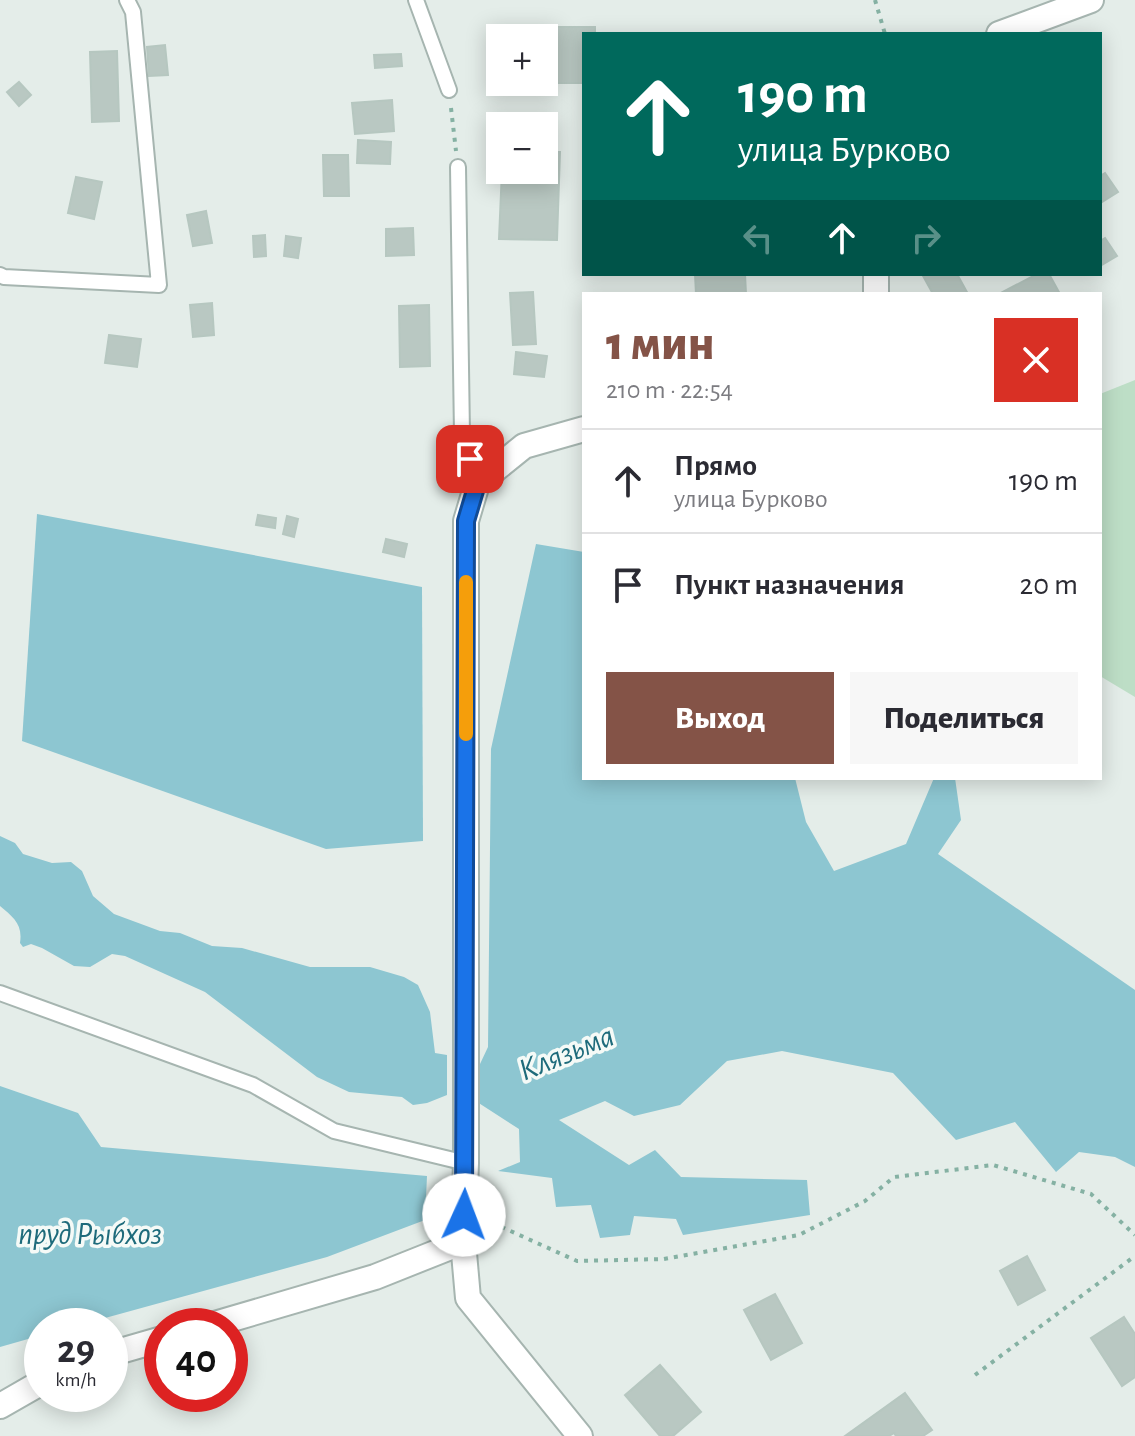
<!DOCTYPE html>
<html lang="ru">
<head>
<meta charset="utf-8">
<style>
  :root { --surface:#fff; --page:#f7f7f7; --text:#2b2b33; --muted:#7c7c81; --line:#e1e1e2; --accent:#845347 }
  body { margin:0; font-family:"Alegreya Sans",sans-serif; background:var(--page); color:var(--text); height:100vh; display:flex; flex-direction:column; font-size:30px; white-space:nowrap }
  * { box-sizing:border-box; margin:0 }
  p { font-size:26px; color:var(--muted) }
  .icon { flex:none; width:44px; height:44px; fill:none; stroke:currentColor; stroke-width:2; stroke-linecap:round; stroke-linejoin:round }
  .map { position:relative; flex:1; overflow:hidden }
  .drawer { position:absolute; left:582px; top:292px; width:520px; height:488px; display:flex; flex-direction:column; background:var(--surface); border-radius:0px; box-shadow:0 4px 20px #0003 }
  .drawer>* { flex:none }
  .top-card { position:absolute; left:582px; top:32px; width:520px; height:244px; border-radius:0px; box-shadow:0 4px 20px #0003; background:#00695c; color:#fff; overflow:hidden }
  .fabs { position:absolute; left:486px; top:24px; display:grid; gap:16px }
  .fabs a { display:grid; place-items:center; width:72px; height:72px; border-radius:0px; background:var(--surface); box-shadow:0 4px 20px #0003; font-size:40px }
  .speed { position:absolute; left:24px; top:1308px; display:flex; gap:16px; font-size:40px; font-weight:700; text-align:center }
  .speed>* { display:grid; place-content:center; width:104px; height:104px; border-radius:50%; background:var(--surface); box-shadow:0 4px 20px #0003; line-height:1 }
  .speed small { font-size:20px; font-weight:400 }
  .speed .limit { border:12px solid #d22; background:#fff; color:#111 }
  .pin { position:absolute; display:grid; place-items:center; width:68px; height:68px; color:#fff; margin:-34px; border-radius:16px; box-shadow:0 4px 12px #0006 }
  .me { position:absolute; width:88px; margin:-44px; rotate:2deg; stroke-linejoin:round; filter:drop-shadow(0 0 6px #0008) }
  .turn { display:flex; align-items:center; gap:28px; height:168px; padding:0 24px; font-size:36px }
  .turn .icon { width:104px; height:104px; stroke-width:2.5 }
  .turn b { display:block; font-size:56px; line-height:68px }
  .lanes { display:flex; align-items:center; height:76px; padding:0 24px; background:#0003; justify-content:center; gap:40px; direction:ltr }
  .lanes .off { opacity:.35 }
  .round { display:grid; place-items:center; flex:none; width:84px; height:84px; border-radius:0px; background:var(--page) }
  .summary { display:flex; align-items:center; justify-content:space-between; height:136px; padding:0 24px }
  h1 { font-size:48px; font-weight:800; line-height:60px; color:var(--accent) }
  .cta { display:flex; gap:16px; margin-top:auto; padding:16px 24px }
  .cta a { flex:1; height:92px; border-radius:0px; background:var(--accent); color:#fff; font-size:32px; font-weight:800; line-height:92px; text-align:center }
  .cta a+a { background:var(--page); color:var(--text) }
  ul { padding:0; list-style:none }
  li { display:flex; align-items:center; gap:24px; height:104px; padding:0 24px; border-top:2px solid var(--line) }
  li div { flex:1 }
  li b { display:block; font-size:30px }
  li em { font-style:normal }
  .map>svg:first-child { display:block }
</style>
</head>
<body>
<div class="map">
<svg width="1135" height="1436" viewBox="0 0 1135 1436">
  <rect width="100%" height="100%" fill="#e4ede9"/>
  <path fill="#bddec6" d="M1135,380V697L1100,676V394Z"/>
  <g fill="#8dc6d1">
    <path d="M37,514L422,587L423,841L326,849L22,741Z"/>
    <path d="M536,544L584,552V778H795L806,822L834,871L906,844L934,778H955L961,820L938,854L1135,990V1167L1115,1157L1079,1152L1056,1172L1015,1122L956,1140L893,1073L782,1051L727,1061L680,1105L634,1116L605,1101L559,1120L629,1165L655,1150L681,1177L807,1180L810,1215L683,1235L676,1219L634,1216L630,1235L600,1238L591,1205L556,1207L552,1178L498,1171L520,1162L519,1129L471,1098L472,1081L488,1047L491,749Z"/>
    <path d="M0,836L15,843L23,854L52,863L71,862L82,871L93,896L114,914L160,931L180,933L212,946L242,948L310,967H370L404,977L418,985L430,1012L435,1053L447,1055V1095L427,1103L413,1105L402,1097L349,1092L317,1077L205,992L125,956L112,954L90,967L74,966L42,948L31,944L23,947L20,943C23,924 13,917 0,906Z"/>
    <path d="M0,1086L78,1113L101,1147L427,1176L425,1220L327,1257L76,1326H42V1335L0,1347Z"/>
  </g>
  <g fill="#b9c8c2" stroke="#b6c7c0" stroke-width="2">
    <path d="M549,27H595V34H584V83H549Z"/>
    <path d="M165,45L168,75L149,76L147,47Z"/>
    <path d="M117,51L119,121L92,122L90,52Z"/>
    <path d="M401,54L402,66L375,68L374,55Z"/>
    <path d="M19,82L31,95L19,106L7,92Z"/>
    <path d="M392,100L394,131L355,134L352,103Z"/>
    <path d="M358,140L391,142L390,164L357,163Z"/>
    <path d="M544,152H560L557,240L499,239L502,170H544Z"/>
    <path d="M323,155H348L349,196H324Z"/>
    <path d="M1105,173L1118,192L1102,202L1100,176Z"/>
    <path d="M76,177L102,182L94,219L68,213Z"/>
    <path d="M206,211L212,243L193,246L187,215Z"/>
    <path d="M413,228L414,255L386,256V229Z"/>
    <path d="M265,235L266,256L254,257L253,236Z"/>
    <path d="M286,236L301,238L298,258L284,256Z"/>
    <path d="M1105,238L1117,256L1100,266V241Z"/>
    <path d="M695,274H745L746,294H696Z"/>
    <path d="M922,274H957L968,294H933Z"/>
    <path d="M1037,274H1049L1060,294H999Z"/>
    <path d="M533,292L536,344L513,345L510,293Z"/>
    <path d="M212,303L214,335L193,337L190,305Z"/>
    <path d="M429,305L430,366L400,367L399,306Z"/>
    <path d="M109,335L141,339L137,367L105,363Z"/>
    <path d="M516,352L547,356L544,377L514,374Z"/>
    <path d="M258,515L276,518L275,528L256,525Z"/>
    <path d="M287,516L298,519L294,537L283,534Z"/>
    <path d="M386,539L407,544L404,557L383,552Z"/>
    <path d="M1027,1256L1045,1290L1018,1305L1000,1271Z"/>
    <path d="M775,1294L802,1343L771,1360L744,1310Z"/>
    <path d="M1124,1317L1135,1334V1377L1122,1386L1091,1338Z"/>
    <path d="M660,1365L701,1412L673,1436H660L625,1395Z"/>
    <path d="M905,1393L932,1430L923,1436H896L894,1433L889,1436H845Z"/>
  </g>
  <g fill="none" stroke-linecap="round" stroke-linejoin="round">
    <g stroke="#a6b5b0" stroke-width="18">
      <g id="service">
        <path d="M416,0L449,90"/>
        <path d="M458,167L462,434L477,484"/>
        <path d="M0,275L4,277L159,285L133,12L127,0"/>
        <path d="M0,993L253,1085L334,1131L466,1163"/>
      </g>
    </g>
    <g stroke="#a6b5b0" stroke-width="28">
      <g id="minor">
        <path d="M208,1326L375,1277L463,1242"/>
        <path d="M110,1354L162,1339"/>
        <path d="M0,1406L42,1382"/>
      </g>
    </g>
    <g stroke="#a6b5b0" stroke-width="28">
      <g id="tertiary">
        <path d="M999,34L1091,0"/>
        <path d="M876,294V274"/>
        <path d="M580,1436L468,1298L463,1242L466,1163V521L477,484L524,446L584,429"/>
      </g>
    </g>
    <g stroke="#85b1a3" stroke-width="4" stroke-dasharray="4 6" stroke-linecap="butt">
      <path d="M875,0L885,34"/>
      <path d="M451,108L456,151"/>
      <path d="M490,1212L495,1224L577,1261L664,1259L799,1235L865,1201L894,1177L993,1165L1091,1194L1135,1235"/>
      <path d="M975,1375L1135,1256"/>
    </g>
    <use href="#service" stroke="#fff" stroke-width="14"/>
    <use href="#minor" stroke="#fff" stroke-width="24"/>
    <use href="#tertiary" stroke="#fff" stroke-width="24"/>
  </g>
  <g fill="none" stroke-linecap="round" stroke-linejoin="round">
    <g stroke="#114b97" stroke-width="20">
      <path id="route" d="M464,1215L466,521L477,484L470,459"/>
    </g>
    <use href="#route" stroke="#1a73e8" stroke-width="14"/>
    <path stroke="#f59e0b" stroke-width="14" d="M466,734V582"/>
  </g>
  <g text-anchor="middle" stroke-width="7" stroke-linejoin="round" paint-order="stroke">
    <g font-size="32" font-style="italic" fill="#1e6b7b" stroke="#f5faf7">
      <text transform="translate(566 1052) rotate(-22)" y="11">Клязьма</text>
      <text x="90" y="1244">пруд Рыбхоз</text>
    </g>
  </g>
</svg>
<div class="fabs">
<a>+</a>
<a>−</a>
</div>
<div class="speed"><div>29<small>km/h</small></div><div class="limit">40</div></div>
<div class="pin" style="left:470px;top:459px;background:#d93025"><svg class="icon" aria-label="arrive" viewBox="0 0 24 24"><path d="M6 21V4h12l-3 4 3 4H6"/></svg></div>
<svg class="me" style="left:464px;top:1215px" viewBox="-20 -20 40 40"><circle r="19" fill="#fff"/><path d="M0-13L10 11 0 6-10 11z" fill="#1a73e8"/></svg>
<div class="top-card">
<div class="turn"><svg class="icon" aria-label="ahead" viewBox="0 0 24 24"><path d="M12 20V5M6 11l6-6 6 6"/></svg><div><b>190 m</b>улица Бурково</div></div>
<div class="lanes"><svg class="icon off" aria-label="left" viewBox="0 0 24 24"><path d="M17 20v-9H6M10 6l-5 5 5 5"/></svg><svg class="icon" aria-label="ahead" viewBox="0 0 24 24"><path d="M12 20V5M6 11l6-6 6 6"/></svg><svg class="icon off" aria-label="right" viewBox="0 0 24 24"><path d="M7 20v-9h11M14 6l5 5-5 5"/></svg></div>
</div>
<section class="drawer">
<div class="summary"><div><h1>1 мин</h1><p>210 m · 22:54</p></div><a class="round" style="background:#d93025;color:#fff"><svg class="icon" aria-label="close" viewBox="0 0 24 24"><path d="M6 6l12 12M18 6L6 18"/></svg></a></div>
<ul>
<li><svg class="icon" aria-label="ahead" viewBox="0 0 24 24"><path d="M12 20V5M6 11l6-6 6 6"/></svg><div><b>Прямо</b><p>улица Бурково</p></div><em>190 m</em></li>
<li><svg class="icon" aria-label="arrive" viewBox="0 0 24 24"><path d="M6 21V4h12l-3 4 3 4H6"/></svg><div><b>Пункт назначения</b></div><em>20 m</em></li>
</ul>
<div class="cta"><a>Выход</a><a>Поделиться</a></div>
</section>
</div>
</body>
</html>
